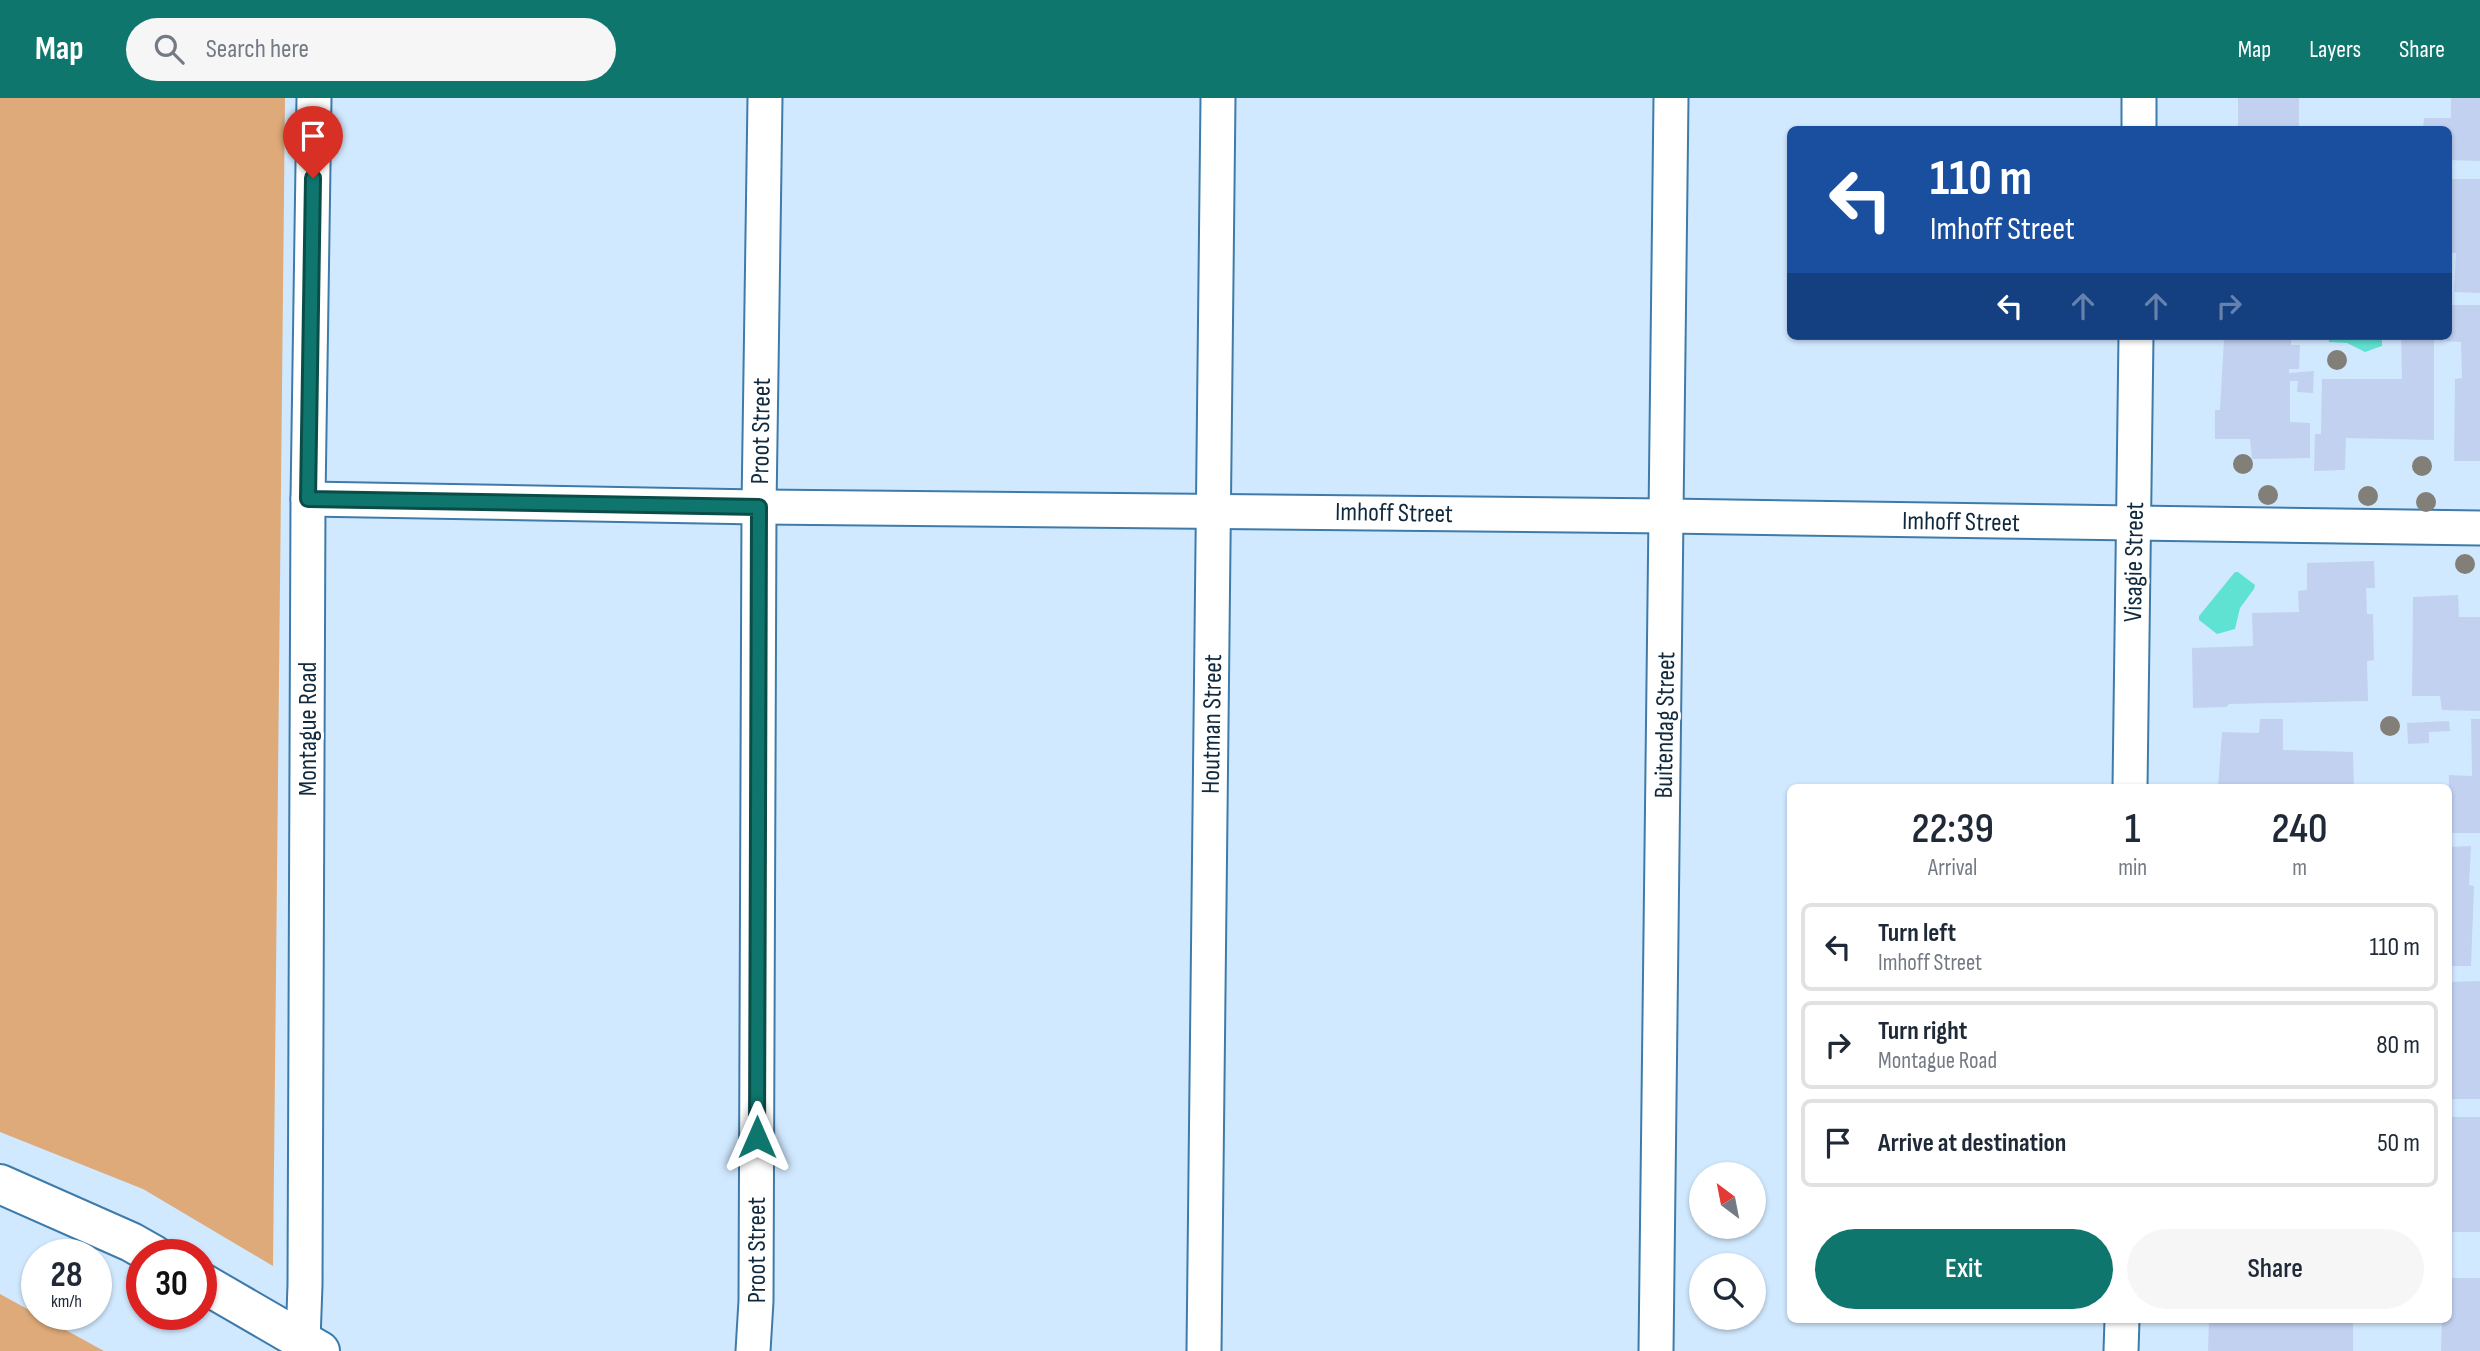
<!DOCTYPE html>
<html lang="en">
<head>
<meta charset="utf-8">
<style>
  :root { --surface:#fff; --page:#f6f6f7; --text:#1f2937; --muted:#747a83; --line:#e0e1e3; --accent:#0f766e }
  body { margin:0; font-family:"Sofia Sans Condensed",sans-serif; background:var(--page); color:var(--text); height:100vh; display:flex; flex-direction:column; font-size:26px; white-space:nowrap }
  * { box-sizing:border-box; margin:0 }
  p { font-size:23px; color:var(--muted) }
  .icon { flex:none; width:38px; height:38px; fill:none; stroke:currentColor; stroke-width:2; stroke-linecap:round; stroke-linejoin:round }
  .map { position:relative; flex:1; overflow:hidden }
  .drawer { position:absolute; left:1787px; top:686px; width:665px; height:539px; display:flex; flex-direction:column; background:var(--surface); border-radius:10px; box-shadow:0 2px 5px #0004 }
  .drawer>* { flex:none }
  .hud { position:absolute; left:1787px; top:28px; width:665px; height:214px; border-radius:10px; box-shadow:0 2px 5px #0004; background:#1a4fa0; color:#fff; overflow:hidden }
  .needle { width:46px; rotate:328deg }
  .tools { position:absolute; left:1689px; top:1064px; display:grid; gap:14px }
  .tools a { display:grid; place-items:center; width:77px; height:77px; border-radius:50%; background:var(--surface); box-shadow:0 2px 5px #0004; font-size:35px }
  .speed { position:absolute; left:21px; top:1141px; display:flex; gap:14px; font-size:35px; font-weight:700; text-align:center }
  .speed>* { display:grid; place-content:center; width:91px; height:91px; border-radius:50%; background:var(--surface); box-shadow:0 2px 5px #0004; line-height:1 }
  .speed small { font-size:18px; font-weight:400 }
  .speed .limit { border:10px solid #d22; background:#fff; color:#111 }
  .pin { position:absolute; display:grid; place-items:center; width:60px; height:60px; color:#fff; margin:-72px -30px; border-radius:50% 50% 50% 0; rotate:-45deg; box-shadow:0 0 7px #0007 }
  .pin .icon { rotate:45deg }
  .me { position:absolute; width:77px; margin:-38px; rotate:0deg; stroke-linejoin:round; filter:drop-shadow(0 0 5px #0008) }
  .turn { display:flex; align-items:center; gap:24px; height:147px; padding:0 28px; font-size:32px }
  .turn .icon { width:91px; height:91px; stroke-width:2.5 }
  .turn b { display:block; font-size:49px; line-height:60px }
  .lanes { display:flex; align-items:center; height:66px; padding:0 28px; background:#0003; justify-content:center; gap:35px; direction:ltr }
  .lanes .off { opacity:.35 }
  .eta { display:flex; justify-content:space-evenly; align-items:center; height:119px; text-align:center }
  .eta b { font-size:42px; font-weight:600; line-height:49px }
  .action { display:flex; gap:14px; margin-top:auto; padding:14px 28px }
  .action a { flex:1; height:80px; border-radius:42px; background:var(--accent); color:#fff; font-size:28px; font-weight:600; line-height:80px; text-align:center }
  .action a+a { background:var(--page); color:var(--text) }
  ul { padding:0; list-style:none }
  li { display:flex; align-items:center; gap:21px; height:88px; margin:0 14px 10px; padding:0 14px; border:4px solid var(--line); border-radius:10px }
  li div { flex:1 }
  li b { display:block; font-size:26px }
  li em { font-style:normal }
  header { display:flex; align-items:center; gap:42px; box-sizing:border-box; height:98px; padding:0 35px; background:var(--accent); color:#fff }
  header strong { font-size:33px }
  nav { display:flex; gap:38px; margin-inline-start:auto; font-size:24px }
  .search { width:490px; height:63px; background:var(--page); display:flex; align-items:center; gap:18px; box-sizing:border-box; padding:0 24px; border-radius:38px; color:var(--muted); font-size:26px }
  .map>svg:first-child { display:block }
</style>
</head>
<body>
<header>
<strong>Map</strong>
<div class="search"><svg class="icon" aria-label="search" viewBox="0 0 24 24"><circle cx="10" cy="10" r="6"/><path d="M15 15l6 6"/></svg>Search here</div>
<nav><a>Map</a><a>Layers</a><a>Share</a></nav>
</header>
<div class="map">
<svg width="2480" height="1253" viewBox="0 0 2480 1253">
  <rect width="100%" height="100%" fill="#d1e9ff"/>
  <g fill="#deaa79">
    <path d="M0,0H285L273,1168L143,1091L0,1034Z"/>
    <path d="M0,1196L104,1253H0Z"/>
  </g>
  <g fill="#60e2d2">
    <path d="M2329,238H2382V248L2365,254L2347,245L2329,244Z"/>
    <path d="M2235,474H2238L2255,487L2254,491L2240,510L2235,531L2217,536L2199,522V518Z"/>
  </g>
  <g fill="#c2d1f0">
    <rect x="2238" y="0" width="61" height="32"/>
    <path d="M2451,0H2480V63L2448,62V32H2423L2424,20H2451Z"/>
    <path d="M2448,81H2480V195L2454,194L2456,155H2448Z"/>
    <path d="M2448,207H2480V363H2454L2455,281L2462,280L2461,244L2446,243Z"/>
    <path d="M2266,238H2291V247H2300L2299,271H2289V275L2314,273L2313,295L2297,294L2298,283H2290V324L2310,325V360L2252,361L2250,341H2215V312H2220L2224,241H2266Z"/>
    <path d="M2401,238H2434V342L2346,340L2345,372L2314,373L2315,336H2321L2322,281H2402Z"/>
    <path d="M2374,463L2375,490H2366L2367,516H2373L2374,562L2367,563L2368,603L2229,606L2226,609L2193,610L2192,550L2253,548L2252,515L2299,514L2298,493L2307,492V465Z"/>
    <path d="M2458,497L2459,519H2480V613L2442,612L2440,598H2412L2413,499Z"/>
    <path d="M2260,621H2283V652L2353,654L2354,690H2218L2222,634L2259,635Z"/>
    <path d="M2471,621H2480V735H2448L2449,677L2472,678Z"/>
    <path d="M2449,623L2450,633L2429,634V645L2408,646L2407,625Z"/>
    <path d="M2471,748L2469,787L2474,788L2471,868H2448V749Z"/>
    <path d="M2480,883V1001H2448V884Z"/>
    <rect x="2448" y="1019" width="32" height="115"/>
    <path d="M2448,1180H2480V1253H2441L2442,1222H2448Z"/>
    <path d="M2209,1222H2353V1253H2208Z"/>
  </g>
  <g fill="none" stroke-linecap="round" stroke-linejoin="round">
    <g stroke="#3e7baa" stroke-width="37">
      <g id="street">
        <path d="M2139,32V0"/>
        <path d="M308,401L759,409L1667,418L2480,430"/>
        <path d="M2130,690L2136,238"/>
        <path d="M303,1242L305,1187L308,401L314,0"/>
        <path d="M753,1253L756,1203L759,409L765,0"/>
        <path d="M1204,1253L1218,0"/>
        <path d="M1656,1253L1671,0"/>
        <path d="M2121,1253L2122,1222"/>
      </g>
    </g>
    <g stroke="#3e7baa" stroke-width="42">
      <g id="secondary">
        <path d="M0,1086L131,1144L154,1157"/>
        <path d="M201,1184L320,1253"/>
      </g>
    </g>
    <use href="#street" stroke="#fff" stroke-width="33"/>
    <use href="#secondary" stroke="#fff" stroke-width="38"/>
  </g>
  <g fill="#827e78">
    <circle cx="2337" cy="262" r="10"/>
    <circle cx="2243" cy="366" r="10"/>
    <circle cx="2422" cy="368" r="10"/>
    <circle cx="2268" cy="397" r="10"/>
    <circle cx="2368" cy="398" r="10"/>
    <circle cx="2426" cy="404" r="10"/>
    <circle cx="2465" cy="466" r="10"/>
    <circle cx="2390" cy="628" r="10"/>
  </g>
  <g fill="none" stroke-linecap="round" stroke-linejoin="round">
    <g stroke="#0a4d48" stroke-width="18">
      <path id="route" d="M313,80L308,401L759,409L757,1039"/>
    </g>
    <use href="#route" stroke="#0f766e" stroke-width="12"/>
  </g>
  <g text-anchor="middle" stroke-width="6" stroke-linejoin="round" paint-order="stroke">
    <g font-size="26" fill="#10293d" stroke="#fff">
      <text transform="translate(760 333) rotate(-89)" y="9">Proot Street</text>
      <text transform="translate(1394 414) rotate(1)" y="9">Imhoff Street</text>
      <text transform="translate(1961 423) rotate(1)" y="9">Imhoff Street</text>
      <text transform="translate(2133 464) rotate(-89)" y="9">Visagie Street</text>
      <text transform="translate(1211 626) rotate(-89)" y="9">Houtman Street</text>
      <text transform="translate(1664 627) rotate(-89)" y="9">Buitendag Street</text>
      <text transform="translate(307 631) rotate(-90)" y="9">Montague Road</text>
      <text transform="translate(756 1152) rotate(-90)" y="9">Proot Street</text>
    </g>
  </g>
</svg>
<div class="tools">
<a><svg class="needle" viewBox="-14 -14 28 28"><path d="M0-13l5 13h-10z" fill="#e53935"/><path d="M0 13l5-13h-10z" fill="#747a83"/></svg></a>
<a><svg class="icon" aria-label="search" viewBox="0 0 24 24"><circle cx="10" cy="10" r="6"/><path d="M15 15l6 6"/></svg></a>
</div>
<div class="speed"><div>28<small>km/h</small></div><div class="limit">30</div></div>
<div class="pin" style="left:313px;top:80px;background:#d93025"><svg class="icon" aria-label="arrive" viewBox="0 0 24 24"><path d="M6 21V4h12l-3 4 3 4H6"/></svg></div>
<svg class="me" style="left:757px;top:1039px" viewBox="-20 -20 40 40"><path d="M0-17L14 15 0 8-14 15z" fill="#0f766e" stroke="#fff" stroke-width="4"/></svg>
<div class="hud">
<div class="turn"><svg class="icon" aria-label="left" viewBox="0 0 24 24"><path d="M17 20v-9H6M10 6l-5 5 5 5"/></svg><div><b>110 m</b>Imhoff Street</div></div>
<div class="lanes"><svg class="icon" aria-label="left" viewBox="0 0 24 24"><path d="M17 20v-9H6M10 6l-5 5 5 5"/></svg><svg class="icon off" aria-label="ahead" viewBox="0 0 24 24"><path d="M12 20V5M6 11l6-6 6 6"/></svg><svg class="icon off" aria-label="ahead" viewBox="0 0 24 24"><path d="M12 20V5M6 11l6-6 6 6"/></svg><svg class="icon off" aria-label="right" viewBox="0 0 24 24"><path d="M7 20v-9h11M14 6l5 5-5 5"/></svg></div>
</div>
<section class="drawer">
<div class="eta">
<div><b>22:39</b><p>Arrival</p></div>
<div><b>1</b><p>min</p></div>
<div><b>240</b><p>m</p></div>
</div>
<ul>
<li><svg class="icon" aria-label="left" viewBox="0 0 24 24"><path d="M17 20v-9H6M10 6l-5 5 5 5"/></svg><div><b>Turn left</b><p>Imhoff Street</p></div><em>110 m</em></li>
<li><svg class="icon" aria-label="right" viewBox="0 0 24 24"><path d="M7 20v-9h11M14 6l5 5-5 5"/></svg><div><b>Turn right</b><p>Montague Road</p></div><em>80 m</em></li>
<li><svg class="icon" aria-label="arrive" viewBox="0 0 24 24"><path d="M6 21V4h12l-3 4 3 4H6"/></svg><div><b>Arrive at destination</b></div><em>50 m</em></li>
</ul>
<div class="action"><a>Exit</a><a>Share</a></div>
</section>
</div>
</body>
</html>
